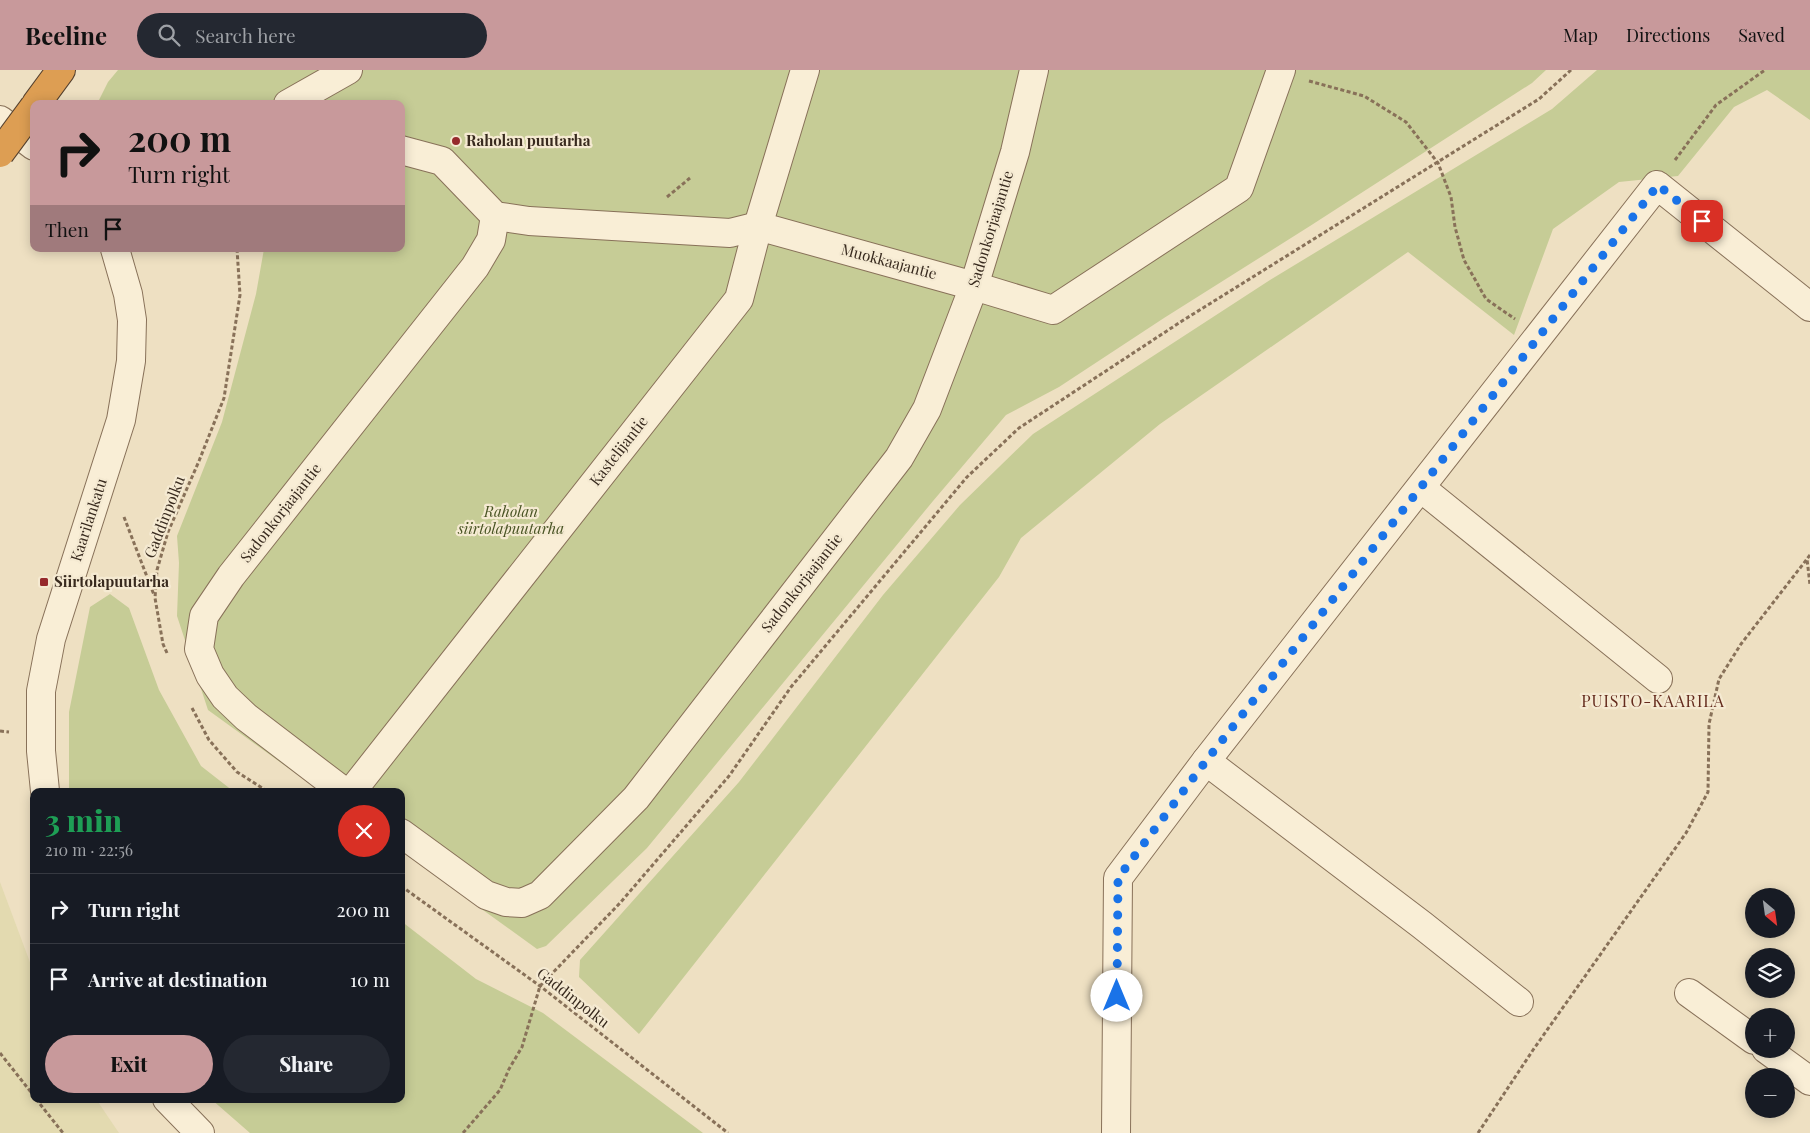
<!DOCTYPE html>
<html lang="en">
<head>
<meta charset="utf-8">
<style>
  :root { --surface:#171b24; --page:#242831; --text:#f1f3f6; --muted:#9ea1a6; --line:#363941; --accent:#c8999b }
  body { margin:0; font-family:"Playfair Display",serif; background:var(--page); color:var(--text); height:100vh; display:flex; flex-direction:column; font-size:19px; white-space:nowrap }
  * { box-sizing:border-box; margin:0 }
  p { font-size:16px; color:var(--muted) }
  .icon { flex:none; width:28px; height:28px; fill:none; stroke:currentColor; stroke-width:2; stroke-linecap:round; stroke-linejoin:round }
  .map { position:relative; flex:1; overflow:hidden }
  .drawer { position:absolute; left:30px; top:718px; width:375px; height:315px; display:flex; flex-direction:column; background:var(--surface); border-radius:10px; box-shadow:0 2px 12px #0003 }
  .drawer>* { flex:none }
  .hud { position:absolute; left:30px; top:30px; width:375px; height:152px; border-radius:10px; box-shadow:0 2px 12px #0003; background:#c8999b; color:#111; overflow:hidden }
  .needle { width:32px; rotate:151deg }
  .buttons { position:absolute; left:1745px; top:818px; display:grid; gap:10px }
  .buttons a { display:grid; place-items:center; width:50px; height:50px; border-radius:50%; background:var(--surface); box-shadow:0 2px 12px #0003; font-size:25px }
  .pin { position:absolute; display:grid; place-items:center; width:42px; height:42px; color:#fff; margin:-21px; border-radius:10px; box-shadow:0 2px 8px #0006 }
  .me { position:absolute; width:55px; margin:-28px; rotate:0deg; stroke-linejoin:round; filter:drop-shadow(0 0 4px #0008) }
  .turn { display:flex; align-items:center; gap:18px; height:105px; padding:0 15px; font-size:22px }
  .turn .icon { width:65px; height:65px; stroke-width:2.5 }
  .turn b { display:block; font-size:35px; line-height:42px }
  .then { display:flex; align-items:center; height:48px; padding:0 15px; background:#0003; gap:10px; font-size:19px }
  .round { display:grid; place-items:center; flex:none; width:52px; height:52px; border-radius:26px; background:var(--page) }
  .summary { display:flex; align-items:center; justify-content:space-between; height:85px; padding:0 15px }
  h1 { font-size:30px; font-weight:800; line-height:38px; color:#1e9e55 }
  .button { display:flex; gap:10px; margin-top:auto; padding:10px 15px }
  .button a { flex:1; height:58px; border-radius:30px; background:var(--accent); color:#111; font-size:20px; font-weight:800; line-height:58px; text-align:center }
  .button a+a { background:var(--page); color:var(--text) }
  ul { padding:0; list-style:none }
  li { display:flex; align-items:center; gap:15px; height:70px; padding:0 15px; border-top:1px solid var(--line) }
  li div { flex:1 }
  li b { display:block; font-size:19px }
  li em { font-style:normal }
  header { display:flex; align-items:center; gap:30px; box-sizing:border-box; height:70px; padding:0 25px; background:var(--accent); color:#111 }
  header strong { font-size:24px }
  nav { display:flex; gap:28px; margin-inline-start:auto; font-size:18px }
  .search { width:350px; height:45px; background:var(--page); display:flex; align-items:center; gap:12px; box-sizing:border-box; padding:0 18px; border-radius:28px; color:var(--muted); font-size:19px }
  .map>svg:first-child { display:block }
</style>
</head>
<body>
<header>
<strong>Beeline</strong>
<div class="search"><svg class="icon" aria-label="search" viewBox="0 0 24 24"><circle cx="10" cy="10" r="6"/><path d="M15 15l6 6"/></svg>Search here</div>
<nav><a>Map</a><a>Directions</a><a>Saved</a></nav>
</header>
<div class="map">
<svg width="1810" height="1063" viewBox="0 0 1810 1063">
  <rect width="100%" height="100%" fill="#eee0c2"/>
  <path fill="#e3dab0" d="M0,812L34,903V1029H96L119,1063H0Z"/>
  <g fill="#c6cc96">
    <path d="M118,0H1546L1532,13L1310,156L1164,248L1059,317L1006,345L933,431L647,778L546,876L537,879L401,781V721H320L208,640L177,546L179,493L177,466L222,352L256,224L264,179H401V34H97L108,12Z"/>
    <path d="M1597,0H1810V50L1767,20L1734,37L1678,106L1619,112L1553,159L1514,265L1408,182L1160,354L1021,468L999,507L639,964L579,907L580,890L739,712L883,525L960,435L1033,364L1270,210L1552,39Z"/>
    <path d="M110,524L129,538L159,620L201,696L233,721H69V642L90,537Z"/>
    <path d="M401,851L476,909L543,943L703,1063H250L211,1029H401Z"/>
  </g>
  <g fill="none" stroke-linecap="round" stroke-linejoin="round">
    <g stroke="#887159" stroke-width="30">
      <g id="minor">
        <path d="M288,34L348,0"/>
        <path d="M0,50L34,76"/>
        <path d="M401,80L442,91L495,146L529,151L730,163L758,156L974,216L1053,240L1239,118L1281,0"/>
        <path d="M1421,418L1658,609"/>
        <path d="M1206,691L1422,855L1519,932"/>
        <path d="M45,721L41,681V621L51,569L121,350L131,291L132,250L128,224L115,179"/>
        <path d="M343,721L246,647L225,627L210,605L199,579L204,546L231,506L475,197L491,170L495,146"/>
        <path d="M352,721L739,229L758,156L805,0"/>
        <path d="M401,763L486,825L506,832L522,833L540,825L636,728L899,388L927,339L974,216L1015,82L1034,0"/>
        <path d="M1689,923L1754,970"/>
        <path d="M1766,979L1810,1011"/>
        <path d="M167,1029L200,1063"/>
        <path d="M1116,1063L1118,808L1206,691L1657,115L1810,237"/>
      </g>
    </g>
    <g stroke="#55402e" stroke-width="30">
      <path id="highway" d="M36,34L61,0"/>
    </g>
    <g stroke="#887159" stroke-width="3" stroke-dasharray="4 2.5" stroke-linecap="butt">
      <path d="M1309,11L1364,26L1406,52L1438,93L1451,127L1455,157L1464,190L1486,229L1515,249"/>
      <path d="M1675,90L1716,35L1765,0"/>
      <path d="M667,127L690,108"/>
      <path d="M124,447L154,525"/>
      <path d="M1810,485L1807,489L1810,515"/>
      <path d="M167,583L163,574L155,528L157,500L168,462L199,391L224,328L240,225L237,179"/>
      <path d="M192,638L209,670L237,702L267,721"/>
      <path d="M0,661L9,662"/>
      <path d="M401,816L540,916L728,1063"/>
      <path d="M0,983L34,1026"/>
      <path d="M36,1029L63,1063"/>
      <path d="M463,1063L500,1020L509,999L522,977L540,916L620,833L729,706L791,617L967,407L1019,358L1182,251L1539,29L1571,0"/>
      <path d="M1478,1063L1533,980L1686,763L1708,722L1709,654L1719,609L1741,574L1807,489"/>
    </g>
    <use href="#minor" stroke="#f9eed6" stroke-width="28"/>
    <use href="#highway" stroke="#dd9e53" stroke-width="28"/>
    <g stroke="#55402e" stroke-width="30" stroke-linecap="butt">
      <path id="highway-bridge" d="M0,83L34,37"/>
    </g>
    <use href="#highway-bridge" stroke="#dd9e53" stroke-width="28"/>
  </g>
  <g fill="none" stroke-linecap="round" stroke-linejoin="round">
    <path stroke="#1a73e8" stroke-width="9" stroke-dasharray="0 16.2" d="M1117,926L1118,808L1206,691L1658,115L1702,151"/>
  </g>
  <g fill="#962a2c" stroke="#f5ead2" stroke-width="2">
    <circle cx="456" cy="71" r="5"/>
    <rect x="39" y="507" width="10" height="10" rx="2.5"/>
  </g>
  <g text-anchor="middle" stroke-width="4.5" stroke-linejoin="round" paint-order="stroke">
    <g font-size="15" font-weight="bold" fill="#382a1e" stroke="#f5ead2" text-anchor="start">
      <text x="466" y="76">Raholan puutarha</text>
      <text x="54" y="517">Siirtolapuutarha</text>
    </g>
    <g font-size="15" fill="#382a1e" stroke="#f5ead2">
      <text transform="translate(991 159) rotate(-73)" y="5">Sadonkorjaajantie</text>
      <text transform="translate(889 192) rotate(15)" y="5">Muokkaajantie</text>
      <text transform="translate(619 381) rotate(-52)" y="5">Kastelijantie</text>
      <text transform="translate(281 443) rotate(-52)" y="5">Sadonkorjaajantie</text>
      <text transform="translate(165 447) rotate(-69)" y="5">Gaddinpolku</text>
      <text transform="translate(89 450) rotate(-72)" y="5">Kaarilankatu</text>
      <text transform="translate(802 513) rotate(-52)" y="5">Sadonkorjaajantie</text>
      <text transform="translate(573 928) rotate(38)" y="5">Gaddinpolku</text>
    </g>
    <g font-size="15" font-style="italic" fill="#495424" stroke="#f5ead2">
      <text x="511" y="447">Raholan<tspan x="511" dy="17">siirtolapuutarha</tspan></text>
    </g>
    <g font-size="16" letter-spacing="1" fill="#642b1d" stroke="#f5ead2">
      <text x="1653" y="637">PUISTO-KAARILA</text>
    </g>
  </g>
</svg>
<div class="buttons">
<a><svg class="needle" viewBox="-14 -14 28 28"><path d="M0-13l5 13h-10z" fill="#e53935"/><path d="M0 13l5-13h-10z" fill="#9ea1a6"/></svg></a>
<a><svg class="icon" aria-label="layers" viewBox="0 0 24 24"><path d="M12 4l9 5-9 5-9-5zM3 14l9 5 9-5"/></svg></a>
<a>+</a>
<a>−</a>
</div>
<div class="pin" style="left:1702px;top:151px;background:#d93025"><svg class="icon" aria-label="arrive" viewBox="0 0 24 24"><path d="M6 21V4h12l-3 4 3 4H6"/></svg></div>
<svg class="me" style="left:1117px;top:926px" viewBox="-20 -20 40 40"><circle r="19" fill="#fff"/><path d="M0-13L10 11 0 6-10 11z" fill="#1a73e8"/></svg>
<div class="hud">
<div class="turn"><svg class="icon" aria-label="right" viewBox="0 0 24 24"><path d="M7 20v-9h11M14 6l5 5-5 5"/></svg><div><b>200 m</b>Turn right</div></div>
<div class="then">Then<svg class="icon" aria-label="arrive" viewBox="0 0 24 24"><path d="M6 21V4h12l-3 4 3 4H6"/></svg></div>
</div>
<section class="drawer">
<div class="summary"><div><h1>3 min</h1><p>210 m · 22:56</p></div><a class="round" style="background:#d93025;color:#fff"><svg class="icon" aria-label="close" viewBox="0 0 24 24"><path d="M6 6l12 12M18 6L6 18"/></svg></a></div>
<ul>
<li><svg class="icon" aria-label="right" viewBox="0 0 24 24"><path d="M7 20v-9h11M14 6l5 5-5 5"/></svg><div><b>Turn right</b></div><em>200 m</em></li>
<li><svg class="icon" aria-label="arrive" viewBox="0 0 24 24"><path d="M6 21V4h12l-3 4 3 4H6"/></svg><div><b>Arrive at destination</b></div><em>10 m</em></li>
</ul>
<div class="button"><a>Exit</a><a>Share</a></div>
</section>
</div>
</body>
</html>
